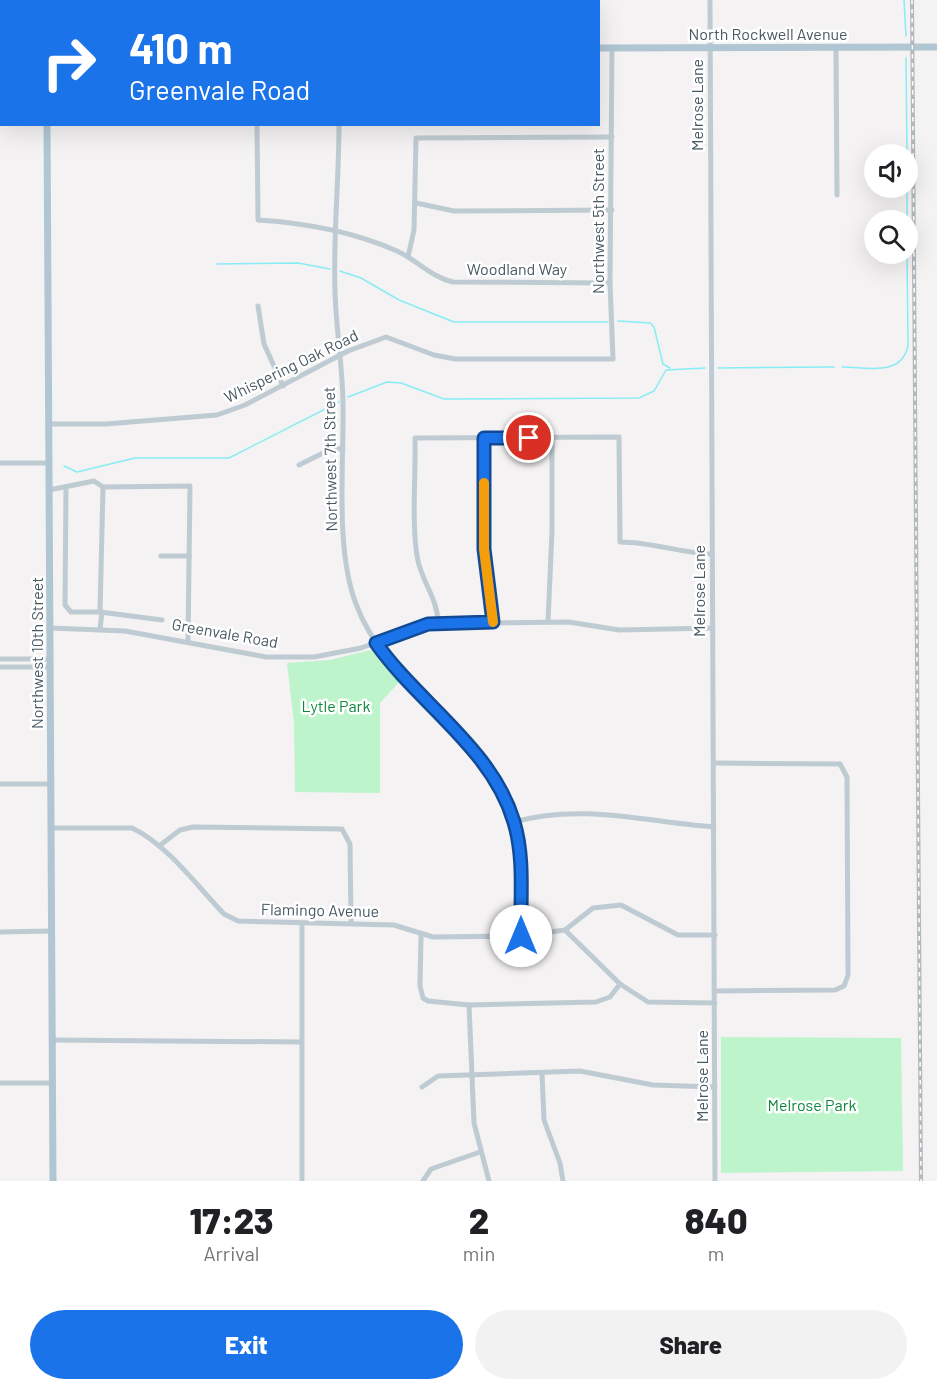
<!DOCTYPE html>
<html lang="en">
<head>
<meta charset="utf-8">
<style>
  :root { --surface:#fff; --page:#f2f2f2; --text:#202124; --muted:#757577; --accent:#1a73e8 }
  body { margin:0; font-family:Barlow,sans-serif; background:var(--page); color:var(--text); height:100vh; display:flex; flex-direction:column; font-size:22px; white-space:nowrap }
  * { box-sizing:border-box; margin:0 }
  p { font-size:20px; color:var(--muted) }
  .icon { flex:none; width:33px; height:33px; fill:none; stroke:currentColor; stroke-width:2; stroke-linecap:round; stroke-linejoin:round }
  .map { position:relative; height:1181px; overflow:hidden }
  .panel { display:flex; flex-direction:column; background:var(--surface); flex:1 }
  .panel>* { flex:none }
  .banner { position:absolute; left:0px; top:0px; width:600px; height:126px; box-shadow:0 6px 24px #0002; background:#1a73e8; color:#fff; overflow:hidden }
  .buttons { position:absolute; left:864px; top:144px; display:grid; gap:12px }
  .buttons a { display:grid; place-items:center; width:54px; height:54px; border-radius:50%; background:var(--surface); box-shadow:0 6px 24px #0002; font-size:30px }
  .pin { position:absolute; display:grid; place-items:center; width:51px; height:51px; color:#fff; margin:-26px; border:3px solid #fff; border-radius:50%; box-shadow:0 2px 6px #0007 }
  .me { position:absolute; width:66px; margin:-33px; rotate:0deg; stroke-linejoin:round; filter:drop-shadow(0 0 4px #0008) }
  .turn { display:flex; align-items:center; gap:21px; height:126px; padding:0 30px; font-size:27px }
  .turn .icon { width:78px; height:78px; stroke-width:2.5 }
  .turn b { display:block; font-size:42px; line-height:51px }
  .eta { display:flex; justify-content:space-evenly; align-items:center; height:102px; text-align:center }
  .eta b { font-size:36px; font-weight:800; line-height:42px }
  .button { display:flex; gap:12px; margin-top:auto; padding:12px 30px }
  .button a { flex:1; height:69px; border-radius:36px; background:var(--accent); color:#fff; font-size:24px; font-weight:800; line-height:69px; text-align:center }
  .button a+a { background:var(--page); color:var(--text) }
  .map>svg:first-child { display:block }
</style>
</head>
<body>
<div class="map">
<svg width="937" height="1181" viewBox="0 0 937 1181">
  <rect width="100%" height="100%" fill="#f4f2f2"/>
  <g fill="#bef4cc">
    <path d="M375,649L401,680L380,703V793L295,792L294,723L287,663L330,660Z"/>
    <path d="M721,1037L901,1038L903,1171L721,1173Z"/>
  </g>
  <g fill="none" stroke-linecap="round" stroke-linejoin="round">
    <g stroke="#88ecf5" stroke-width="1.5">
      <path d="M904,0L906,36"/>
      <path d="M906,58L907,154"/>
      <path d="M907,188V220"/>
      <path d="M217,264L298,263L330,269"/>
      <path d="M340,271L361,278L399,300L454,322H608"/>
      <path d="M618,321L650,323L654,327L663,364L670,368"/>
      <path d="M842,367C867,367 901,377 908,346L907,254"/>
      <path d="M718,368L834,367"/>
      <path d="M348,397L387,382L401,383L444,399L639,398L654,391L666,370L705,368"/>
      <path d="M64,466L77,472L135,458H229L339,402"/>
    </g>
    <g stroke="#bfcbd2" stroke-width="5">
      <path d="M379,0V2"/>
      <path d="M710,0L715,1181"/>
      <path d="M836,47L837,195"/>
      <path d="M257,124L258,220C306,223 352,231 397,251C417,260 431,277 453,282L610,283"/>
      <path d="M339,124C339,181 333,236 335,292C336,330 343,368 343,406C344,465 335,549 356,604C388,691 488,733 514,823C525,859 521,898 521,936"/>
      <path d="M416,203L454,211L612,210"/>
      <path d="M408,257L414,230L416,138L612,137"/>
      <path d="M258,306L264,344L283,386"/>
      <path d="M49,424H106L217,415L245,405L348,351L386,337L434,355L455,359H613L610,283L612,48"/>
      <path d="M484,438V549L493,623"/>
      <path d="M0,463H49"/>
      <path d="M299,465L325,452L343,448"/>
      <path d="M103,487L190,486L188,641"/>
      <path d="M49,490L94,481L103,487L100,612H71L65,605L66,488"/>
      <path d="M161,556H189"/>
      <path d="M100,612L162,620"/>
      <path d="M548,622L552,531V438"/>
      <path d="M438,623C438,600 423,583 418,561C411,529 416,472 415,438L619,437L620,542C652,542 681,553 712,554"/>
      <path d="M50,628L125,631L266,657H314L361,648L428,624L569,622L619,630L713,628"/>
      <path d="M100,629L102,612"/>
      <path d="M0,659H50"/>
      <path d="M0,667H50"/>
      <path d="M714,763L840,764L847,777L848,975L844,986L835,990L715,991"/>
      <path d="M0,784H51"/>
      <path d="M514,822C582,803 646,822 714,827"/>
      <path d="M51,828H132C168,845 197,886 224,914L238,921L394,925L433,937L521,936L565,930L593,908L621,905L678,935H715"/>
      <path d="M159,846L180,830L193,827L342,829L350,844L351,922"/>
      <path d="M302,925V1181"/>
      <path d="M565,930L620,984L648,1002L715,1003"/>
      <path d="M0,932L52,931"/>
      <path d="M421,936L420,986L423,998L428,1001L469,1005L596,1002L610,997L620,984"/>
      <path d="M469,1005L474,1123L489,1181"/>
      <path d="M52,1040L301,1042"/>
      <path d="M542,1073L544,1120L560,1163L563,1181"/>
      <path d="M0,1083H52"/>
      <path d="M422,1087L438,1076L580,1071L653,1085L715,1087"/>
      <path d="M423,1181L431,1169L480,1152"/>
    </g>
    <g stroke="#b0c6d3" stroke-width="7">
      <path d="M47,2V0"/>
      <path d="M598,48L937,47"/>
      <path d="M0,50H2"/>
      <path d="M47,124L53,1181"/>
    </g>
    <g stroke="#b3b8bd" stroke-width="4">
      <path id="rail" d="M912,0L921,1181"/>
    </g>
    <use href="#rail" stroke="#fff" stroke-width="1.5" stroke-dasharray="4.5" stroke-linecap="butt"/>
  </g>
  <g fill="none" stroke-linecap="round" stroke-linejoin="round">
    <g stroke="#114b97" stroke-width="15">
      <path id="route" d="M521,936C520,898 525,859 514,822C492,748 419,704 376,643L428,624L493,622L484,549V438H529"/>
    </g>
    <use href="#route" stroke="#1a73e8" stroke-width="10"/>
    <path stroke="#f59e0b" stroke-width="10" d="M484,483V549L493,622"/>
  </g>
  <g text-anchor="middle" stroke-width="5" stroke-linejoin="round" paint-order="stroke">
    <g font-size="16" fill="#485962" stroke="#fff">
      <text x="768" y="40">North Rockwell Avenue</text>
      <text transform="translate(697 105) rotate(-90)" y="6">Melrose Lane</text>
      <text transform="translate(598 221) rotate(-90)" y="6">Northwest 5th Street</text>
      <text x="517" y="275">Woodland Way</text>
      <text transform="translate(291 366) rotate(-26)" y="6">Whispering Oak Road</text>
      <text transform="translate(330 459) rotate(-91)" y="6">Northwest 7th Street</text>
      <text transform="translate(699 591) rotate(-90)" y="6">Melrose Lane</text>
      <text transform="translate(225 633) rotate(10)" y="6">Greenvale Road</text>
      <text transform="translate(37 653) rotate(-90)" y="6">Northwest 10th Street</text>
      <text transform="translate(320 910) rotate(1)" y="6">Flamingo Avenue</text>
      <text transform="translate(702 1076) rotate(-90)" y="6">Melrose Lane</text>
    </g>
    <g font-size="16" fill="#0f863c" stroke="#fff">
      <text x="336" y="712">Lytle Park</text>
      <text x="812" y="1111">Melrose Park</text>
    </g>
  </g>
</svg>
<div class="buttons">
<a><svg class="icon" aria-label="sound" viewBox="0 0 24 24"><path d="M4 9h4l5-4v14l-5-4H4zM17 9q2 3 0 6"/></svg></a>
<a><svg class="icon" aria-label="search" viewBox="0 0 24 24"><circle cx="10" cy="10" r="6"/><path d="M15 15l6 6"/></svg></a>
</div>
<div class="pin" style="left:529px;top:438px;background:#d93025"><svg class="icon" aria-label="arrive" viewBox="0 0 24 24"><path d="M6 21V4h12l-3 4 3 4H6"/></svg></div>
<svg class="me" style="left:521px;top:936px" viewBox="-20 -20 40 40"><circle r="19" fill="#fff"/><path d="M0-13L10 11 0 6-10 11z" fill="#1a73e8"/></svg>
<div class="banner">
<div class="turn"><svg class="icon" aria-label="right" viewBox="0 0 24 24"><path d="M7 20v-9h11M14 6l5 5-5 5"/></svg><div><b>410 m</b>Greenvale Road</div></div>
</div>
</div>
<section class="panel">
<div class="eta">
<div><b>17:23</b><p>Arrival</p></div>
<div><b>2</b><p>min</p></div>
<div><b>840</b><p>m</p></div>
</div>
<div class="button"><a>Exit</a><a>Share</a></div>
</section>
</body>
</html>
